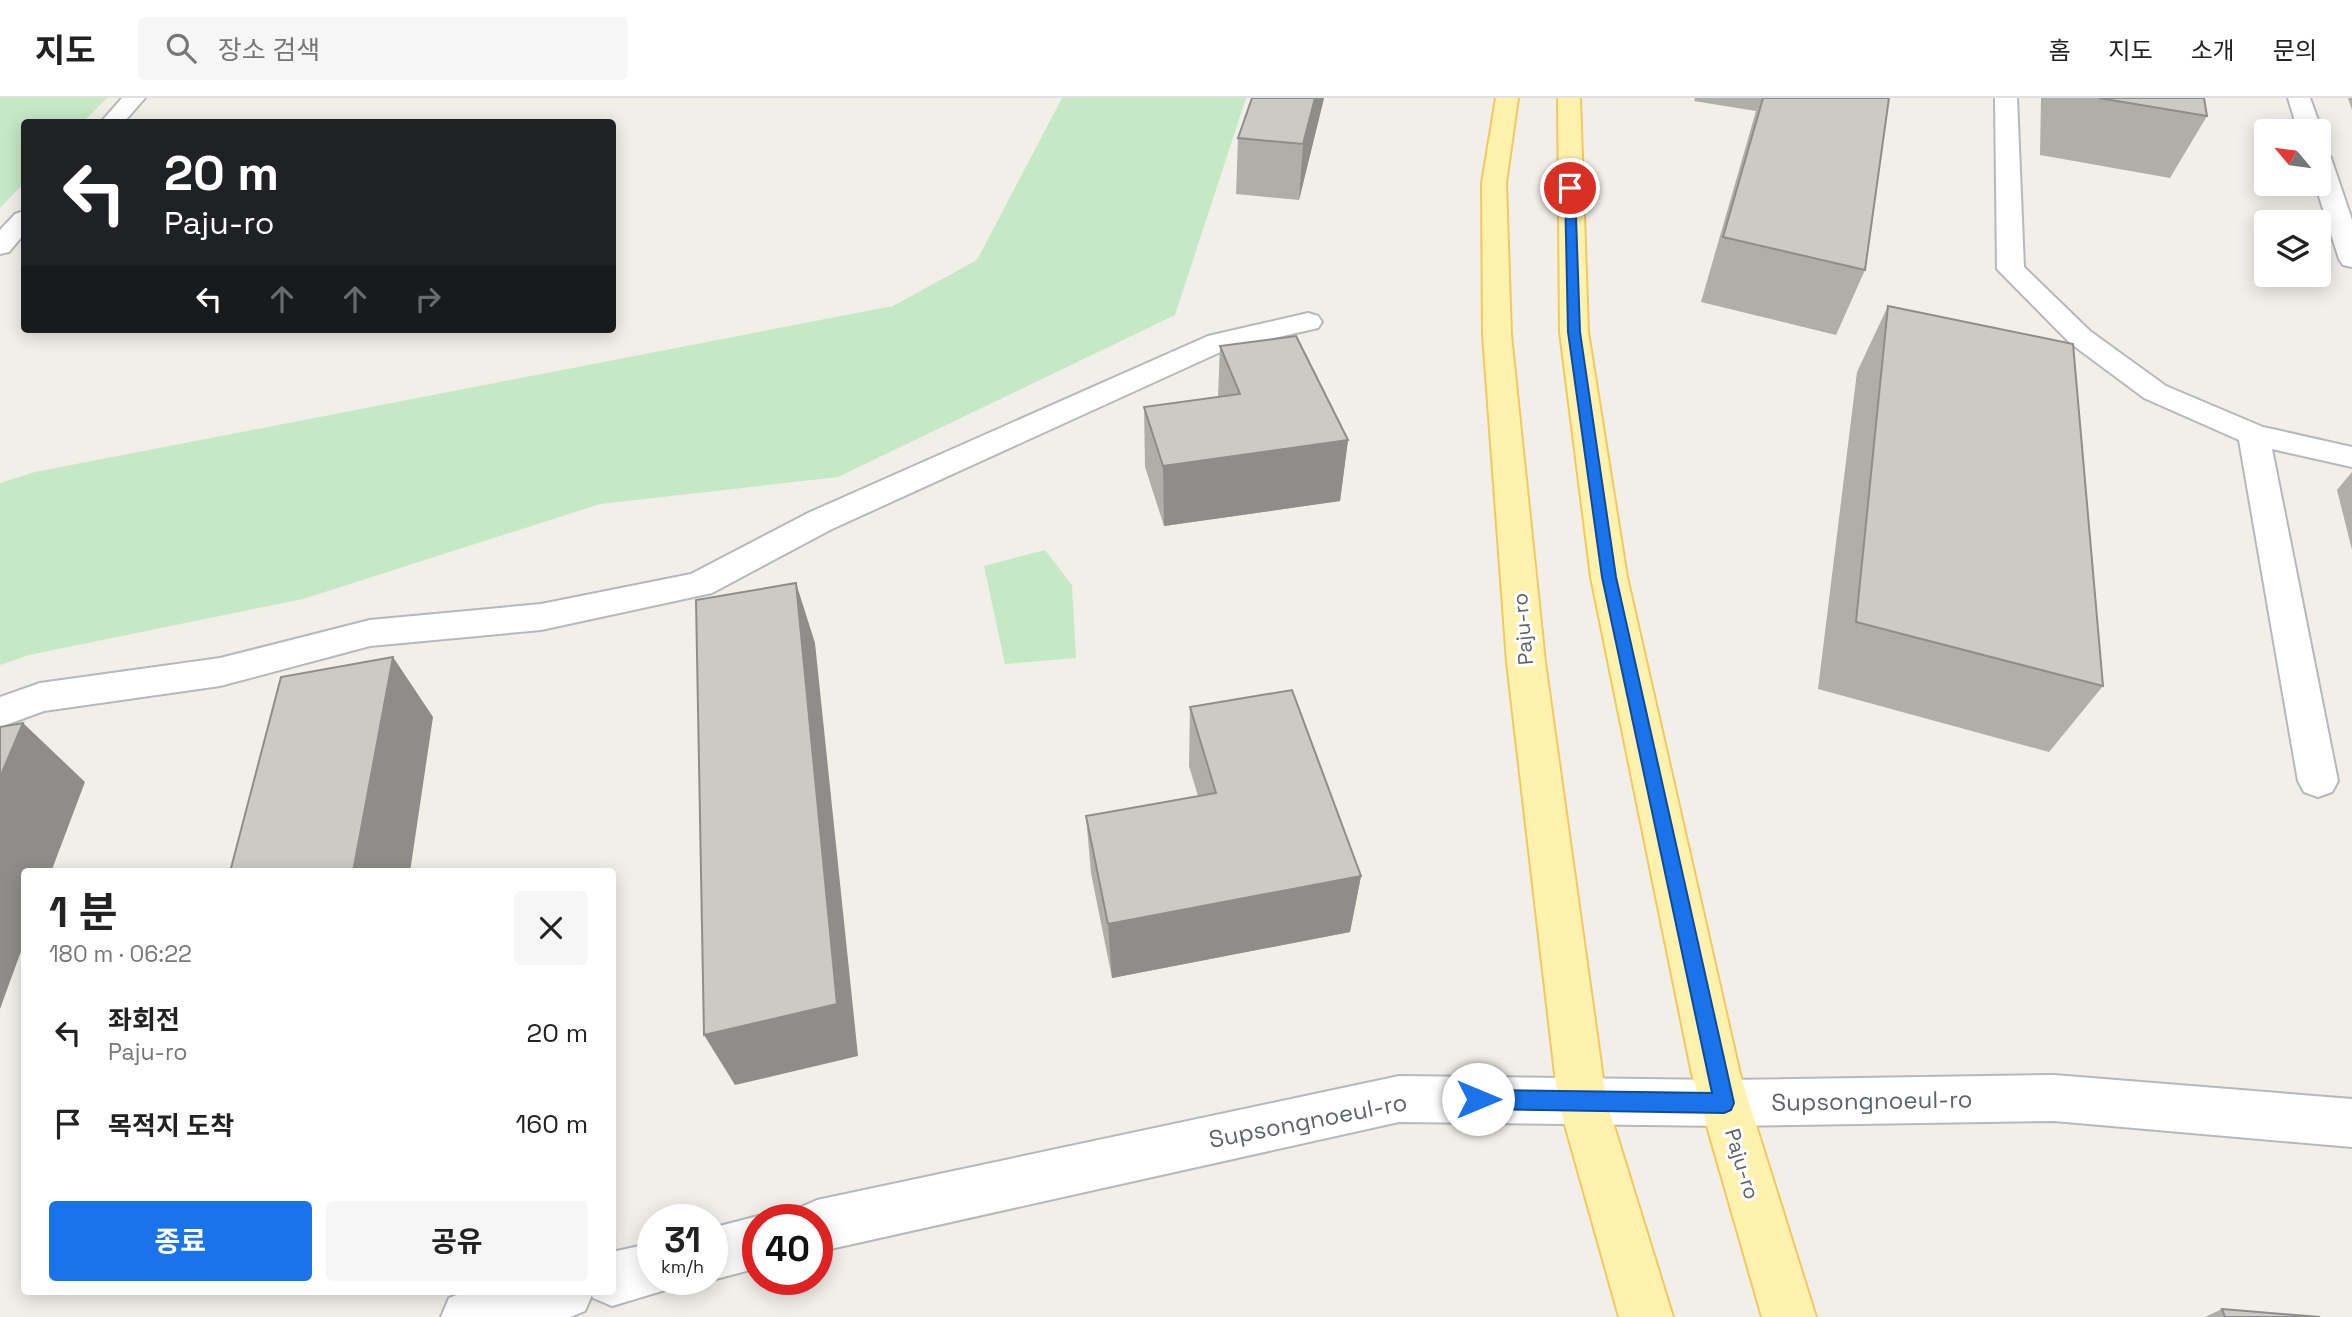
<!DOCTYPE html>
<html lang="ko">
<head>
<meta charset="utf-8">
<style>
  :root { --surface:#fff; --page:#f6f6f6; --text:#222; --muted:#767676; --line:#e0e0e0; --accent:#1a73e8 }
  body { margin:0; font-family:"Space Grotesk","Noto Sans KR",sans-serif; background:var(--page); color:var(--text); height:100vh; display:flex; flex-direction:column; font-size:26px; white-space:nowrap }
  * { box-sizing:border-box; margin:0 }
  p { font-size:23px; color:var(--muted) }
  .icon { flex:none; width:38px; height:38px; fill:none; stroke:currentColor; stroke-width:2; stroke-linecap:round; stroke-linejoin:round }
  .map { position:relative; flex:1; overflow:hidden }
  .drawer { position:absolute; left:21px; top:770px; width:595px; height:427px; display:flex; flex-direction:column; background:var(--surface); border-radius:7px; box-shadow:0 4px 18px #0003 }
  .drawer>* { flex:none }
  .top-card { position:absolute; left:21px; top:21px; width:595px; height:214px; border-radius:7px; box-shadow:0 4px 18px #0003; background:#202124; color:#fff; overflow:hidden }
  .needle { width:46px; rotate:299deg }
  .fabs { position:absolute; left:2254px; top:21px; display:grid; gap:14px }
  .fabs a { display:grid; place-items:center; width:77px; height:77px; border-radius:7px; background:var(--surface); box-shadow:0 4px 18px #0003; font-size:35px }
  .speed { position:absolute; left:637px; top:1106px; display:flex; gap:14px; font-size:35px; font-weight:700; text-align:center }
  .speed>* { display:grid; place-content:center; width:91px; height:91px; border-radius:50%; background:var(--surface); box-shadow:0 4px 18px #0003; line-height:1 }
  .speed small { font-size:18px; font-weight:400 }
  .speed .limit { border:10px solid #d22; background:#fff; color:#111 }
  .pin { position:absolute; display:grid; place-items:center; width:60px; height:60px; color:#fff; margin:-30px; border:4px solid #fff; border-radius:50%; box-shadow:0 2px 7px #0007 }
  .me { position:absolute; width:77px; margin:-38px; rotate:90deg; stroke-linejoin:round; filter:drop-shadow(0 0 5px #0008) }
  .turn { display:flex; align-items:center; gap:24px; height:147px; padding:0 28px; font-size:32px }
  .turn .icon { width:91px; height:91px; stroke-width:2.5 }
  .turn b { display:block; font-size:49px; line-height:60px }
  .lanes { display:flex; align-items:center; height:66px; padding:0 28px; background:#0003; justify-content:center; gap:35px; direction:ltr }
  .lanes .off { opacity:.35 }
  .round { display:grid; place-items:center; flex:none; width:74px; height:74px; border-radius:7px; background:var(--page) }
  .overview { display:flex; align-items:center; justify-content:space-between; height:119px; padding:0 28px }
  h1 { font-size:42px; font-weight:700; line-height:52px }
  .cta { display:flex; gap:14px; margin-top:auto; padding:14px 28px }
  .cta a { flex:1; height:80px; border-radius:7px; background:var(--accent); color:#fff; font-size:28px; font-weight:700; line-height:80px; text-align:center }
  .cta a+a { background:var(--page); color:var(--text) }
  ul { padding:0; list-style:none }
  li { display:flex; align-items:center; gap:21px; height:91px; padding:0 28px }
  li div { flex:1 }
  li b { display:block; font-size:26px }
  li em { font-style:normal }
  header { display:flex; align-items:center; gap:42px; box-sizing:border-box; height:98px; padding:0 35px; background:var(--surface); border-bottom:2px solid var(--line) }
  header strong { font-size:33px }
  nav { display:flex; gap:38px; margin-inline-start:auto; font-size:24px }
  .search { width:490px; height:63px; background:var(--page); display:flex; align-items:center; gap:18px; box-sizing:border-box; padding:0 24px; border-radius:7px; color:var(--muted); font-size:26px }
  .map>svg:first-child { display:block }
</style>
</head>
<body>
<header>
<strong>지도</strong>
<div class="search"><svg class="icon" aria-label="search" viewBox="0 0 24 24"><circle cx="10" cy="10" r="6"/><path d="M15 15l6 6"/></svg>장소 검색</div>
<nav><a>홈</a><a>지도</a><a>소개</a><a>문의</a></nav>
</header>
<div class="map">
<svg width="2352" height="1219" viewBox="0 0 2352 1219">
  <rect width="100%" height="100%" fill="#f1efe8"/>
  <g fill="#c5e8c5">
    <path d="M0,0H107L83,24H24V85L0,110Z"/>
    <path d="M1062,0H1246L1175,217L838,379L600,406L303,501L29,557L0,567V385L35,374L893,208L977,162Z"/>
    <path d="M1045,452L1072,487L1076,560L1005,566L984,468Z"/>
  </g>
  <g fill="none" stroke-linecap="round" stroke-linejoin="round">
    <g stroke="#b5b8bc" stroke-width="4">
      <g id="minor">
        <path d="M122,0H145L124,24H101Z"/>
        <path d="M1995,0H2017L2024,169L2090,233L2166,288L2263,329L2352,349V369L2272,351L2338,683L2332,694L2318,699L2304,694L2298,683L2239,342L2144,300L2070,245L1997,171Z"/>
        <path d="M2288,0H2310L2322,33L2319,37V33H2298Z"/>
        <path d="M2319,53L2328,55L2331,60L2352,122V169L2343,167L2339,161L2315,86H2319Z"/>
        <path d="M24,113V136L9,154L0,156V132L15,116Z"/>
        <path d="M1308,215L1318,218L1322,224L1318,230L1227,251L832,431L712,495L541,532L370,548L220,588L44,613L0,629V599L40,585L220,560L370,522L541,506L691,476L808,415L1208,238Z"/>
        <path d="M2054,977L2352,1001V1049L2054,1023L1724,1028L1399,1024L817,1154V1122H794L799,1110L817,1102L1399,978L1724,982Z"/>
        <path d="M758,1118L768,1122H758V1170L712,1182L709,1181H712V1130Z"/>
        <path d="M653,1145V1181H675L672,1190L612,1208L593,1200L592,1197L585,1213L570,1219H441L449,1200L464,1194H612V1154Z"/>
      </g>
    </g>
    <g stroke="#f2c960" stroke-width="4">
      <g id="major">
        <path d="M1496,0H1518L1506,85L1511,237L1545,564L1606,1002L1673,1219H1619L1558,1002L1507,564L1483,237L1482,85Z"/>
        <path d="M1558,0H1580L1588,234L1627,479L1740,976L1816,1219H1762L1692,976L1591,479L1560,234Z"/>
      </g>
    </g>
    <use href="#minor" fill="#fff" fill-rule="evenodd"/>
    <use href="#major" fill="#fff2af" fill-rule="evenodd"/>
  </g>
  <g fill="#afaea9">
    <path d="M1324,0L1299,102L1236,96L1238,40Z"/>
    <path d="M1695,0H1889L1865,172L1836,237L1701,204L1756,13L1694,3Z"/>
    <path d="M2041,0H2204L2207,18L2170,80L2040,57Z"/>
    <path d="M2348,0H2352V12Z"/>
    <path d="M1888,208L2103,588L2049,654L1818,591L1857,274Z"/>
    <path d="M1220,248L1348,342L1340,403L1164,428L1145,369L1144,309L1218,299Z"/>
    <path d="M2352,374V452L2337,392Z"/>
    <path d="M1190,609L1361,778L1350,834L1112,880L1091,775L1086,718L1198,698L1189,668Z"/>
    <path d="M2222,1211L2320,1219H2205Z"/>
  </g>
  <g fill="#8f8d8a">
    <path d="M1315,0H1324L1299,102L1303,46Z"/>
    <path d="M1348,342L1340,403L1164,428L1163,368Z"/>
    <path d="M796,485L815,545L858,958L735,987L704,937Z"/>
    <path d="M393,559L433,619L410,774H353Z"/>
    <path d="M23,625L85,684L51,774H24V845L0,911V679Z"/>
    <path d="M1361,778L1350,834L1112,880L1108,826Z"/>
  </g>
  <g fill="#cccac5" stroke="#8f8d8a" stroke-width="2">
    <path d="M1252,0H1315L1303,46L1238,40Z"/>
    <path d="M1763,0H1889L1865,172L1723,139Z"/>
    <path d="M2099,0H2204L2207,18Z"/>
    <path d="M1888,208L2073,246L2103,588L1856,524Z"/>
    <path d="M1296,238L1348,342L1163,368L1144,309L1240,296L1220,248Z"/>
    <path d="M796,485L837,906L704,937L696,502Z"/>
    <path d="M393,559L353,774H230L281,579Z"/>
    <path d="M1292,592L1361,778L1108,826L1086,718L1216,695L1190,609Z"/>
    <path d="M23,625L0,679V629Z"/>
    <path d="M2222,1211L2320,1219H2225Z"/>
  </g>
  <path fill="#1a73e8" stroke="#114b97" stroke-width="2" d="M1570,87L1575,90L1580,234L1616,479L1734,1005L1731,1012L1724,1015L1478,1011L1470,1008L1467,1001L1470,995L1478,992L1712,995L1602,479L1568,234L1565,90Z"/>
  <g text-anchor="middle" stroke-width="6" stroke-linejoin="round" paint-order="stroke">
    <g font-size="21" fill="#5f6368" stroke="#fff">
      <text transform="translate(1523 531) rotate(-95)" y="7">Paju-ro</text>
      <text transform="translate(1742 1066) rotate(73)" y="7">Paju-ro</text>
    </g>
    <g font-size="24" fill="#5f6368" stroke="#fff">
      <text transform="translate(1872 1003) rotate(-1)" y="8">Supsongnoeul-ro</text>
      <text transform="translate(1308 1023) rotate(-11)" y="8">Supsongnoeul-ro</text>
    </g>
  </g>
</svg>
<div class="fabs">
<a><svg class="needle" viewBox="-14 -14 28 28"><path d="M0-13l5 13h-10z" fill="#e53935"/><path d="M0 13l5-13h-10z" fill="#767676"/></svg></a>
<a><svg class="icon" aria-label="layers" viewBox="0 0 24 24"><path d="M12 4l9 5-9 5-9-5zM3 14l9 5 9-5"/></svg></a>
</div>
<div class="speed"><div>31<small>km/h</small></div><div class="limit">40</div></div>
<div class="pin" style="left:1570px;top:90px;background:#d93025"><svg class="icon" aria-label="arrive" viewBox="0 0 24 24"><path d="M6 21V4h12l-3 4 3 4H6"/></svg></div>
<svg class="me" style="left:1478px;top:1001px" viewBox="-20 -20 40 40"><circle r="19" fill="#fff"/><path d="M0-13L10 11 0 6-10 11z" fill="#1a73e8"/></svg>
<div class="top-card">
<div class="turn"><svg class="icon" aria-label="left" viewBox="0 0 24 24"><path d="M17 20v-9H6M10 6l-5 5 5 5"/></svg><div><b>20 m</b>Paju-ro</div></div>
<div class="lanes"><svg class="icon" aria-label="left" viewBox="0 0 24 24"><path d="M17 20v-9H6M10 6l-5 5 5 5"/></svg><svg class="icon off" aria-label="ahead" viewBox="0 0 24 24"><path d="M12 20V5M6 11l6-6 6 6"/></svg><svg class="icon off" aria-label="ahead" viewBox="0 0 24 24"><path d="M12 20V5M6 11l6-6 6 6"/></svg><svg class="icon off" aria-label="right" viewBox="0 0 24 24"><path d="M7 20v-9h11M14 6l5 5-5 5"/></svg></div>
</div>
<section class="drawer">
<div class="overview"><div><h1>1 분</h1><p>180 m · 06:22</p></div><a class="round"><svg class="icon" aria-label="close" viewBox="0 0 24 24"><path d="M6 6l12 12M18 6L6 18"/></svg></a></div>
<ul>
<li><svg class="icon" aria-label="left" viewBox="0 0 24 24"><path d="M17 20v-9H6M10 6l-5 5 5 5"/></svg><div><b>좌회전</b><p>Paju-ro</p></div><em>20 m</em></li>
<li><svg class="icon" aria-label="arrive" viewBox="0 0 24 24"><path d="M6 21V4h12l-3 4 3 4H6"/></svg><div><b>목적지 도착</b></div><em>160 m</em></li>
</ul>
<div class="cta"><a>종료</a><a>공유</a></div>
</section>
</div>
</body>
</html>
